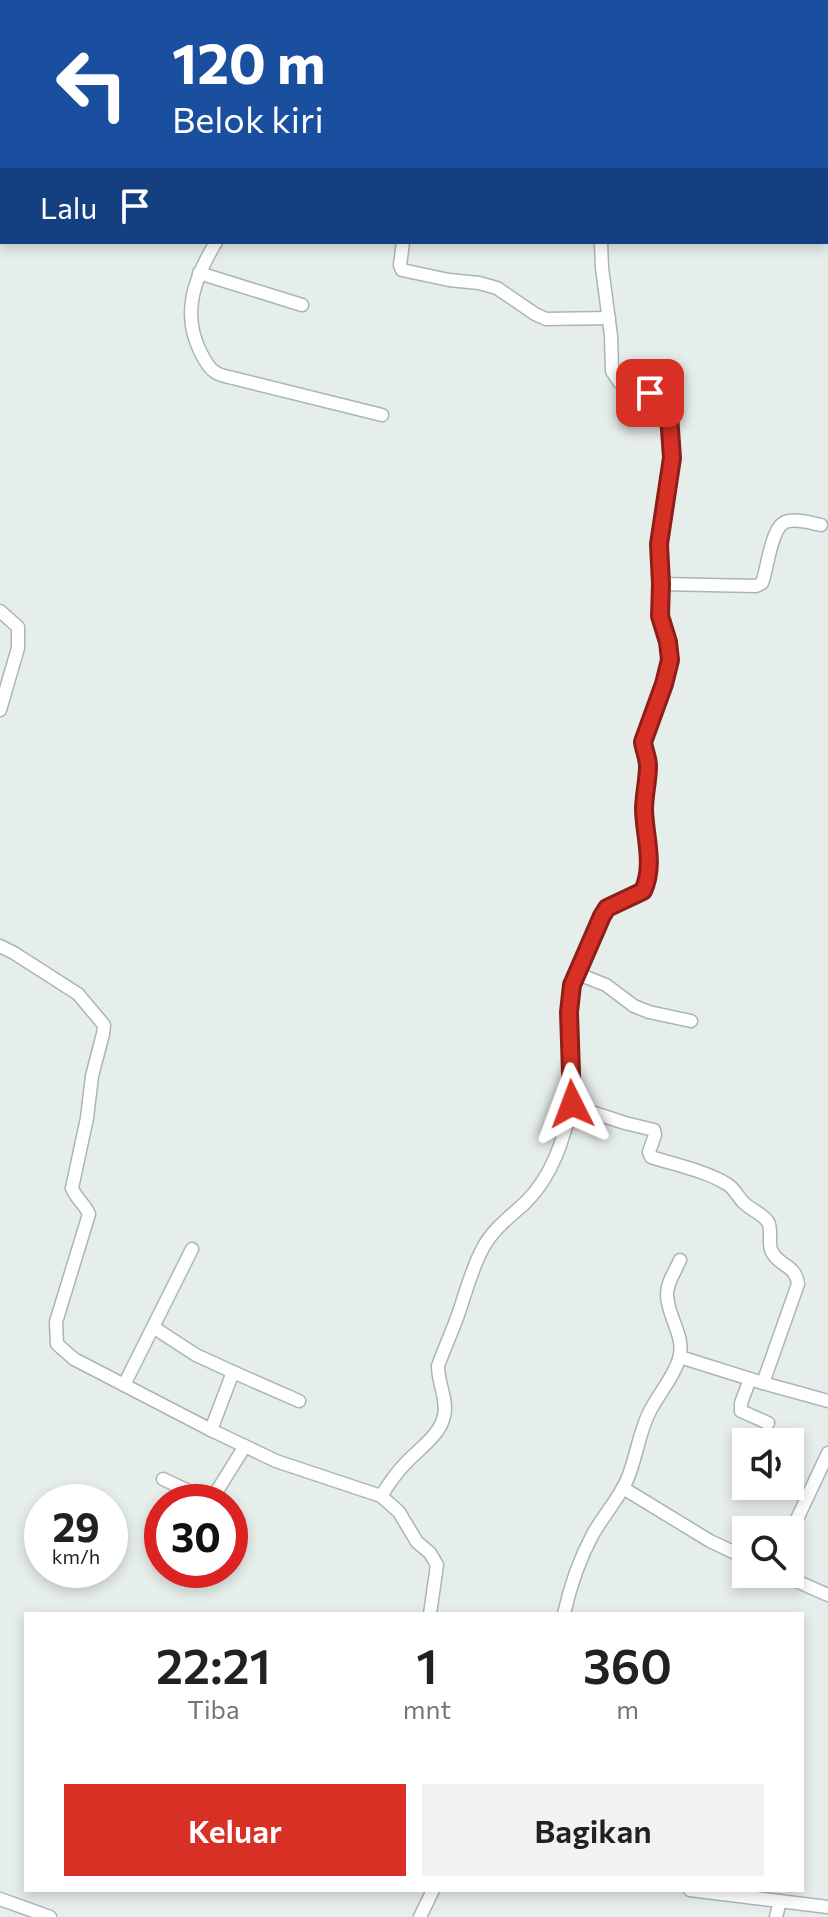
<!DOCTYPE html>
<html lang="id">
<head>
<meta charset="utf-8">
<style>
  :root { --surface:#fff; --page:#f2f2f2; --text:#202124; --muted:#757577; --accent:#d93025 }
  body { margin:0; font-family:Commissioner,sans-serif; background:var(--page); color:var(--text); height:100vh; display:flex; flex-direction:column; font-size:30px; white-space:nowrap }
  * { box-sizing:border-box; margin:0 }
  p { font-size:26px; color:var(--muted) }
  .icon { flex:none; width:44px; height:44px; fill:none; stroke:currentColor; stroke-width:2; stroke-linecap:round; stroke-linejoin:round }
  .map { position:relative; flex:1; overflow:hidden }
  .side { position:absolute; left:24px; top:1612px; width:780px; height:280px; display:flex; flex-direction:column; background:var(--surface); border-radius:0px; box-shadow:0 4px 12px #0003 }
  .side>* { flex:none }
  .banner { position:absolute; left:0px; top:0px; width:828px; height:244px; box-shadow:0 4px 12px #0003; background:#1a4fa0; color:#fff; overflow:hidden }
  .controls { position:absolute; left:732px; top:1428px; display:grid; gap:16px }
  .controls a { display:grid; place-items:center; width:72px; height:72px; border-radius:0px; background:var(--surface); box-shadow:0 4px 12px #0003; font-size:40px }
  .speed { position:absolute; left:24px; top:1484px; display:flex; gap:16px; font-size:40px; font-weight:700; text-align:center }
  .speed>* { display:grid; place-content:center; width:104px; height:104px; border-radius:50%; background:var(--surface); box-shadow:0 4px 12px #0003; line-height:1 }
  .speed small { font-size:20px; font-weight:400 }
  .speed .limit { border:12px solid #d22; background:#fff; color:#111 }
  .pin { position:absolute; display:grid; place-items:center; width:68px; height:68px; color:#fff; margin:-34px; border-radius:16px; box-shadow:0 4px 12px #0006 }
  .me { position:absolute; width:88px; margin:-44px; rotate:357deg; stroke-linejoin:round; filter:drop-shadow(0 0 6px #0008) }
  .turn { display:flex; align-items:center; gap:28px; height:168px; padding:0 40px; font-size:36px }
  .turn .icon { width:104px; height:104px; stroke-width:2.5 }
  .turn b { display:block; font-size:56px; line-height:68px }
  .then { display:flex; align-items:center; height:76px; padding:0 40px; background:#0003; gap:16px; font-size:30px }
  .eta { display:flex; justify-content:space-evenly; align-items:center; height:136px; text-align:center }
  .eta b { font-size:48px; font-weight:600; line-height:56px }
  .action { display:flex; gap:16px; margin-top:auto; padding:16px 40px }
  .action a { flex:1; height:92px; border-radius:0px; background:var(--accent); color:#fff; font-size:32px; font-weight:600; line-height:92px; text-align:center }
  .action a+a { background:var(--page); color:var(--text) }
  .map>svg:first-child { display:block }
</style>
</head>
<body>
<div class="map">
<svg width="828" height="1917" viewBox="0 0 828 1917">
  <rect width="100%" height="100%" fill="#e6eeeb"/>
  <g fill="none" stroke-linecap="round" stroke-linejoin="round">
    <g stroke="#a9b6b3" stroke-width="15">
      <g id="street">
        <path d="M564,0L567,2"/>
        <path d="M591,0V2"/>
        <path d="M255,2V0"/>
        <path d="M826,205L828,206"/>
        <path d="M216,242C195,277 181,312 200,351C203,357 208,368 215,372C219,375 228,377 233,378L382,415"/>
        <path d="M403,242L400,265L402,270L449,280L479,283L497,288L535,314L546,319L609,318"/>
        <path d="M601,242L602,268L611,336L612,371L619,382L628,387L650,393L662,402L669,415L672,458L659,544L661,584L660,616L668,642L670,660L664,684L643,742C644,750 648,757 648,766C648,781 644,795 644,810C645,838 655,865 643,891L607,908L602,916L572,985L569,1012L572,1104L579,1108L625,1123L654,1130L655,1135L649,1152L651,1157C676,1165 706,1171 727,1184C735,1189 738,1197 744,1203C751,1210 762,1213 768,1222C773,1231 767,1243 772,1252C780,1267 796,1265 798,1284L763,1383L828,1401"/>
        <path d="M199,273L302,305"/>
        <path d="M661,584L756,586L762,583C768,568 771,522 789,521C799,519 811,523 821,525"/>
        <path d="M0,611L18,627V648L0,710"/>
        <path d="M0,946L14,953L78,994L104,1025L103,1034L92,1076L87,1118L72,1188C76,1199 84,1203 89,1214L56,1322L57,1344L74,1359L211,1430L276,1461L381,1496L399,1512L417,1542L430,1553L437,1565L430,1614"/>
        <path d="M578,974L606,985L634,1006L649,1012L691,1021"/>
        <path d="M153,1327L196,1355L233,1372"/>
        <path d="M680,1357L763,1383"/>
        <path d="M750,1379L741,1403V1411L768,1423"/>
        <path d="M124,1385L192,1249"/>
        <path d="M211,1430L233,1372L299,1401"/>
        <path d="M163,1479L199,1496L211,1497L217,1491L245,1446"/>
        <path d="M623,1488L710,1541L746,1558"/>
        <path d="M381,1496C388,1485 395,1474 404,1465C417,1450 440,1436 444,1416C448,1400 438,1384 438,1366C444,1349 452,1332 458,1315C466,1292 472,1267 484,1246C494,1228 511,1216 526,1202C553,1175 563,1140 572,1104"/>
        <path d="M790,1534L828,1453"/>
        <path d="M780,1574L828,1595"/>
        <path d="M564,1614C570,1587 580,1558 593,1534C603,1516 617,1501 626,1482C636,1461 638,1435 649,1413C658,1394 673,1379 679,1359C686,1336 667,1317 667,1294C667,1282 675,1272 680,1260"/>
        <path d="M690,1890L828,1907"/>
        <path d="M0,1899L50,1917"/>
        <path d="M420,1917L433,1890"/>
        <path d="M776,1917L780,1901"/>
      </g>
    </g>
    <use href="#street" stroke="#fff" stroke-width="12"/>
  </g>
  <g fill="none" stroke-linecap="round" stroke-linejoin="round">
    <g stroke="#8d1f18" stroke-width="20">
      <path id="route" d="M572,1104L569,1012L572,985L602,916L607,908L643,891C655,865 645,838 644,810C644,795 648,781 648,766C648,758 644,750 643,742L664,684L670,660L668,642L660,616L661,584L659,544L672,458L669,415L662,402L650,393"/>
    </g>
    <use href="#route" stroke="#d93025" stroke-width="14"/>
  </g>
</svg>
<div class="controls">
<a><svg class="icon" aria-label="sound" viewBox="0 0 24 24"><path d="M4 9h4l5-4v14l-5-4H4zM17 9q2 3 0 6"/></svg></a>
<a><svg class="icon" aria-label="search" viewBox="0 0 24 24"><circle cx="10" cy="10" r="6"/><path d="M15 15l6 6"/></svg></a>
</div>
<div class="speed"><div>29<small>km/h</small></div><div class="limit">30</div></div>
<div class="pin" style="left:650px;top:393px;background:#d93025"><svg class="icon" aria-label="arrive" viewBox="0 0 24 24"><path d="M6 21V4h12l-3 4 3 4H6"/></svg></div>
<svg class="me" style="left:572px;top:1104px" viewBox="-20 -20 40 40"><path d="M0-17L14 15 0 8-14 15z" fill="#d93025" stroke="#fff" stroke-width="4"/></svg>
<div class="banner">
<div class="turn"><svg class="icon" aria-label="left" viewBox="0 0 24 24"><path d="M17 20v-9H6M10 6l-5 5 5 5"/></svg><div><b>120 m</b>Belok kiri</div></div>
<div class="then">Lalu<svg class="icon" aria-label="arrive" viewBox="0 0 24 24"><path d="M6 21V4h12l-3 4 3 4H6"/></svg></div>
</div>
<section class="side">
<div class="eta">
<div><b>22:21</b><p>Tiba</p></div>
<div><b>1</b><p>mnt</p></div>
<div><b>360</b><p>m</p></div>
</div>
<div class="action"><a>Keluar</a><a>Bagikan</a></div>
</section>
</div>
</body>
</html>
